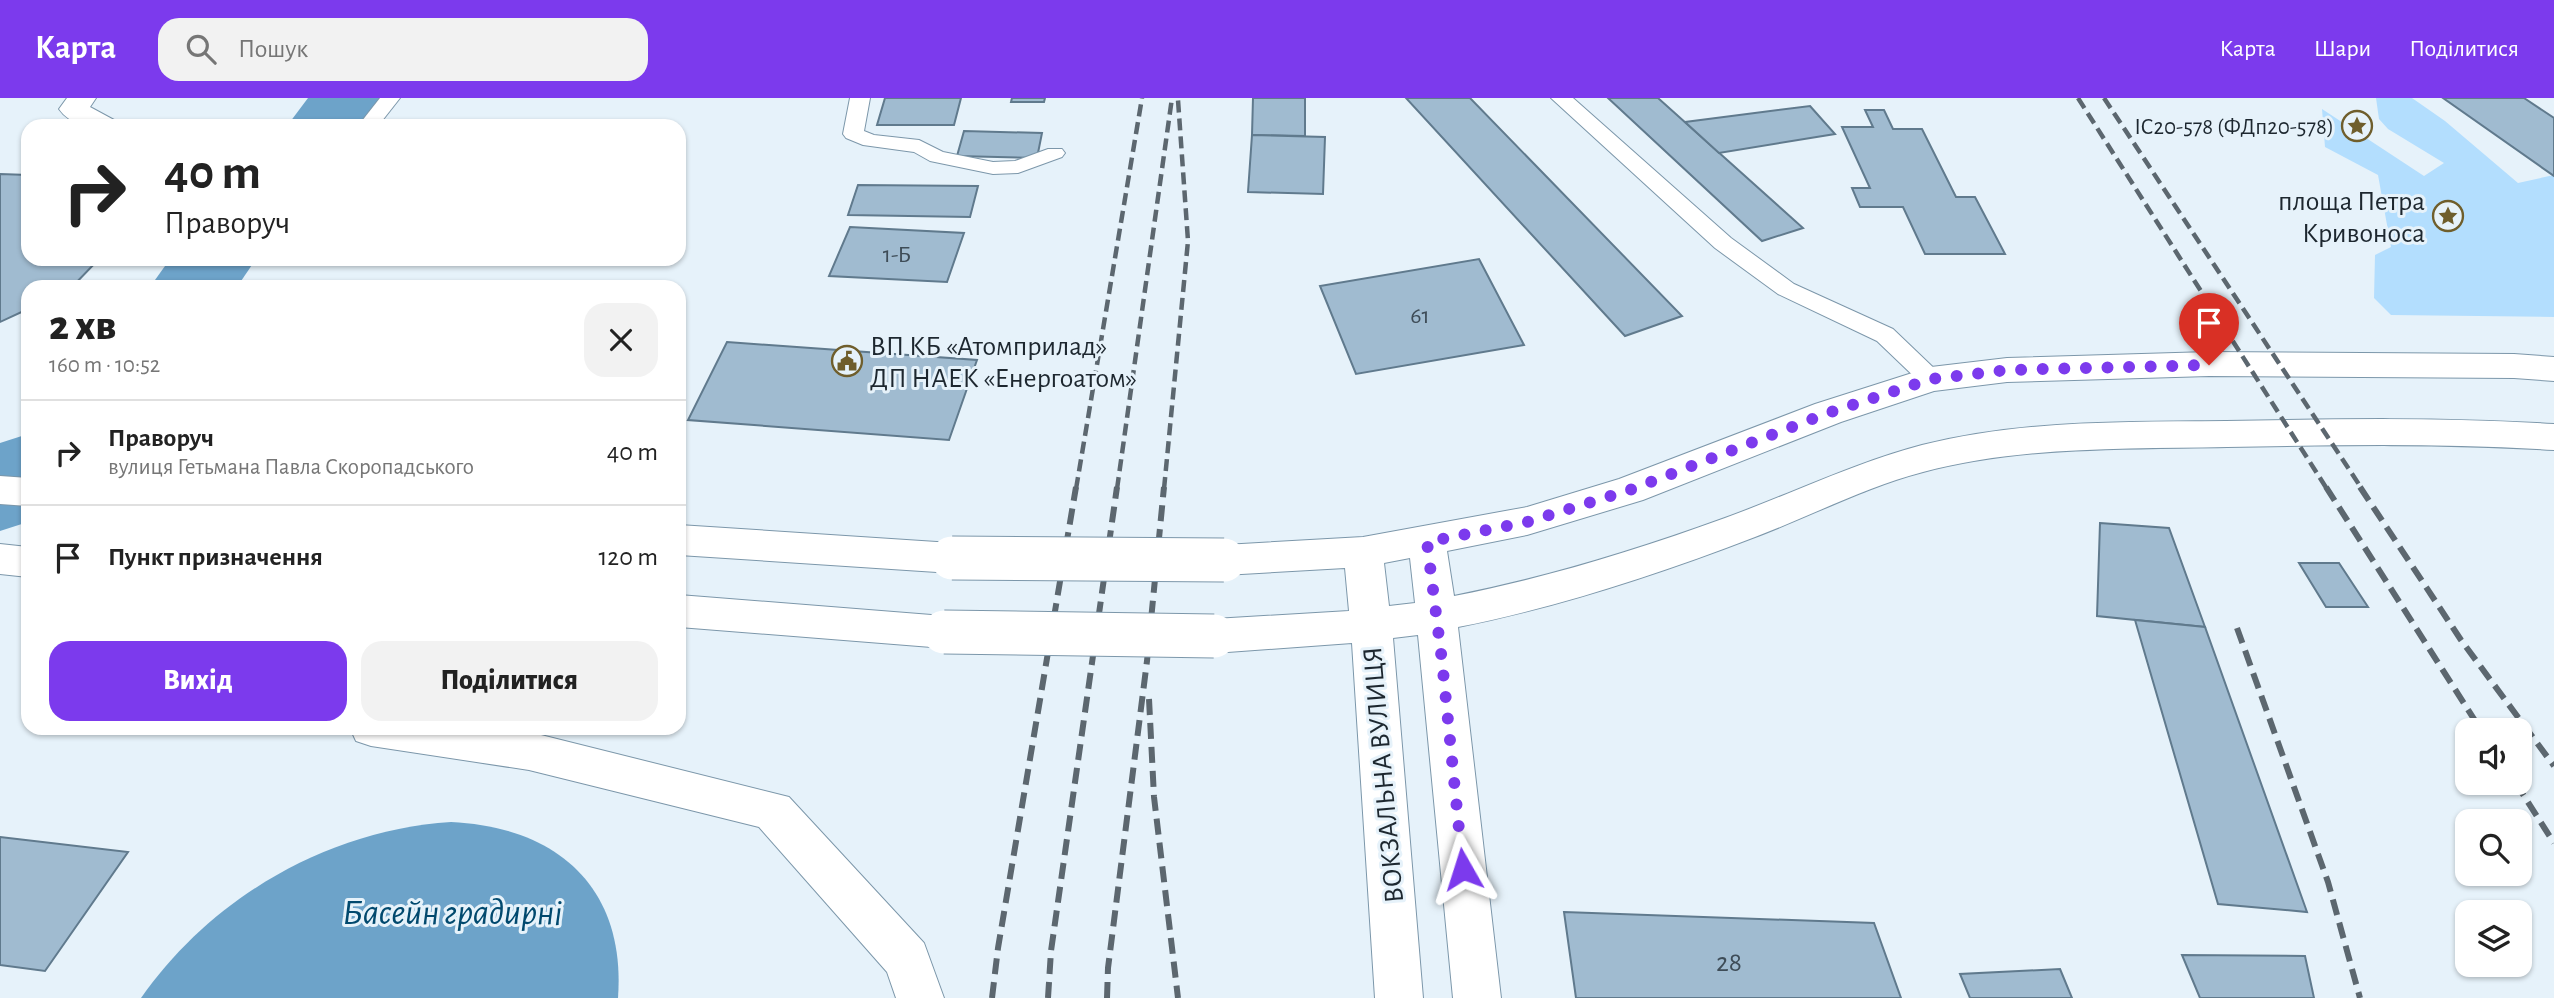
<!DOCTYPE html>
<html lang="uk">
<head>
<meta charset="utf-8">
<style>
  :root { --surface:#fff; --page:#f2f2f2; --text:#222; --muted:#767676; --line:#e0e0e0; --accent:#7c3aed }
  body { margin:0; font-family:"Alegreya Sans",sans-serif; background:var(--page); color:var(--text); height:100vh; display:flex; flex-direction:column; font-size:26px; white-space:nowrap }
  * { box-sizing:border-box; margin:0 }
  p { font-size:23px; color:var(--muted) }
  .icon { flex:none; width:38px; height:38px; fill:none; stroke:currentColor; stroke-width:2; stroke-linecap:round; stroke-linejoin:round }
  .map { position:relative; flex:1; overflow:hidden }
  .sheet { position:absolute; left:21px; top:182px; width:665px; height:455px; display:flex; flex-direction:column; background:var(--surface); border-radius:21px; box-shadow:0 2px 5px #0004 }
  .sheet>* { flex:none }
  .banner { position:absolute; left:21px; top:21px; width:665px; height:147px; border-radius:21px; box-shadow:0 2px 5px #0004; background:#fff; color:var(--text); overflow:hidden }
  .buttons { position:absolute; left:2455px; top:620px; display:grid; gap:14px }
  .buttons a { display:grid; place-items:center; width:77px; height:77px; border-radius:14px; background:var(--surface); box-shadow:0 2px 5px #0004; font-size:35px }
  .pin { position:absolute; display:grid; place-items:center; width:60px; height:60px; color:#fff; margin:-72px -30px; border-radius:50% 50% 50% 0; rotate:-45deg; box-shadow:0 0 7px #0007 }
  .pin .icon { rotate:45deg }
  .me { position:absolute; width:77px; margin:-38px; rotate:354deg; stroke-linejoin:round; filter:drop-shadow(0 0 5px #0008) }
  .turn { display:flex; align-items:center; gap:24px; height:147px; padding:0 28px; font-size:32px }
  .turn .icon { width:91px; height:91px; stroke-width:2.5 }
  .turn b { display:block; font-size:49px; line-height:60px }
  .round { display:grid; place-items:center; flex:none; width:74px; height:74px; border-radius:21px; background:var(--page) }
  .headline { display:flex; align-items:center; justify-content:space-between; height:119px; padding:0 28px }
  h1 { font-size:42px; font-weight:800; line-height:52px }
  .action { display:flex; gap:14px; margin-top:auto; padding:14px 28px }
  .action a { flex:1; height:80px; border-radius:21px; background:var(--accent); color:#fff; font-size:28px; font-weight:800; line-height:80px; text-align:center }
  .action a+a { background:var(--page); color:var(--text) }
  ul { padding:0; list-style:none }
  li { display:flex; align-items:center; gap:21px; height:105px; padding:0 28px; border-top:2px solid var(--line) }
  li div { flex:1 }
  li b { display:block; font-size:26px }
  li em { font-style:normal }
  header { display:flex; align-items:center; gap:42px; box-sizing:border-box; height:98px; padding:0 35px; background:var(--accent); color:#fff }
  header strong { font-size:33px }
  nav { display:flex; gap:38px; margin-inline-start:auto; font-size:24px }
  .search { width:490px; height:63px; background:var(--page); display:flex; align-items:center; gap:18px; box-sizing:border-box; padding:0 24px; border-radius:21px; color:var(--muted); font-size:26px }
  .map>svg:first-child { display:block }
</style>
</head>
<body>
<header>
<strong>Карта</strong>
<div class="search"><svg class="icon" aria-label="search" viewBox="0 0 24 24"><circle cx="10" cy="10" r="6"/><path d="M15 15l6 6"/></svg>Пошук</div>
<nav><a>Карта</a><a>Шари</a><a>Поділитися</a></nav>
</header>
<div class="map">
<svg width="2554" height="900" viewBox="0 0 2554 900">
  <rect width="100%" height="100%" fill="#e6f2fa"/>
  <path fill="#b3defe" d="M2376,0H2412L2445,23L2518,85L2554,77V219L2391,217L2374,200L2375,157L2391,149L2378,77L2325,49L2322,11L2424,78L2444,65L2388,31L2379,21Z"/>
  <path fill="#6da3c9" d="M451,724C557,729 626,789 618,900H141C212,799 328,732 451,724Z"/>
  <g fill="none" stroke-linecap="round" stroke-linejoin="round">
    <g fill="#6da3c9" fill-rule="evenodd">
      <path d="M308,0H383L363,28H287Z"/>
      <path d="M170,161H256L237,189H150Z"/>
      <path d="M28,336V424L0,433V345Z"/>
    </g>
  </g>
  <g fill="#a0bbd0" stroke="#607a8d" stroke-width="2">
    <path d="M885,0H961L954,27H877Z"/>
    <path d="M1012,0H1045L1044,4H1011Z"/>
    <path d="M1253,0H1305V38L1252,37Z"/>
    <path d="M1406,0H1470L1682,218L1625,238Z"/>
    <path d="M1608,0H1658L1803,130L1762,143Z"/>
    <path d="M2443,0H2524L2554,20V78Z"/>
    <path d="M1810,8L1835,36L1719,55L1685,24Z"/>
    <path d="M1865,12H1884L1893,31H1922L1956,99H1975L2005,156H1925L1903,109H1860L1852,90H1870L1842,29H1873Z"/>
    <path d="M964,33L1042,35L1037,60L957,58Z"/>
    <path d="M1252,37L1325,39L1323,96L1248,94Z"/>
    <path d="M0,76L28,77V161H99L72,189H28V211L0,224Z"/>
    <path d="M858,87L978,88L970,119L848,117Z"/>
    <path d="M850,129L964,135L947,184L829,178Z"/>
    <path d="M1479,161L1524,247L1356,276L1320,188Z"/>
    <path d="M727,244L977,262L949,342L688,322Z"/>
    <path d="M2100,425L2169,430L2205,529L2097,518Z"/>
    <path d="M2299,465H2339L2368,509H2326Z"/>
    <path d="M2135,522L2205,529L2307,814L2218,806Z"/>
    <path d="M0,739L128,754L45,873L0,867Z"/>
    <path d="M1564,814L1874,825L1901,900H1576Z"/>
    <path d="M2182,857L2305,858L2314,900H2200Z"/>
    <path d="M2060,871L2072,900H1970L1960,876Z"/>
  </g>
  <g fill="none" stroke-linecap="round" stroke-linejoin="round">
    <g stroke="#7c97aa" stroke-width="2">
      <g id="lane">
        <path d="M380,0H400L378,28H358Z"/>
        <path d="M850,0H870L864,33L874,37L919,42L943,54L993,64L1015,63L1048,51H1062L1065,55L1062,59L1018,75L993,76L930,63L914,54L863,47L846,40L843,36Z"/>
        <path d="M1551,0H1573L1731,140L1794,186L1893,231L1939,275L1943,281L1939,287L1931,289L1923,287L1877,243L1778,196L1715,150Z"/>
      </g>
    </g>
    <g stroke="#7c97aa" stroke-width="2">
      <g id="street">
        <path d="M67,0H96L90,9L114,22L119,28C97,28 73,31 59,11Z"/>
        <path d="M350,630H499L529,634L789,699L924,845L944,900H896L887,874L759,729L529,672L371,648L356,643Z"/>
      </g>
    </g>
    <g stroke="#7c97aa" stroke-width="2">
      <g id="secondary">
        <path d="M2209,254L2514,256L2554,259V283L2514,280L2209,278L2007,284L1934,293L1841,324L1643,402L1527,437L1447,453L1454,498C1546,480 1637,452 1725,420C1791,396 1854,365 1922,347C2021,322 2124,324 2226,323C2335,321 2445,319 2554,326V352C2445,345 2336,347 2227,349C2125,351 2022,348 1923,374C1865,389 1811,418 1755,439C1659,476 1559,509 1458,529L1501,900H1453L1418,537L1393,540L1423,900H1375L1352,545L1214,555L1200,550L1194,538L1200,526L1214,521L1349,513L1345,470L1224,477L1210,473L1205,462L1210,451L1224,447L1363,439L1527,409L1619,381L1815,306L1931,269L2007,260ZM1410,460L1415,505L1389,508L1384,465Z"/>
        <path d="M0,378L28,380V408L0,406Z"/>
        <path d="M679,427L952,445L966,449L971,460L966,471L952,475L679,457Z"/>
        <path d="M0,446L28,449V479L0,476Z"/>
        <path d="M679,497L944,518L958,522L964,534L958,546L944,550L679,529Z"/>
      </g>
    </g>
    <use href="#lane" fill="#fff" fill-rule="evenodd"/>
    <use href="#street" fill="#fff" fill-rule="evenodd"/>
    <use href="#secondary" fill="#fff" fill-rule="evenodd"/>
    <g stroke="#5c676f" stroke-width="4.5" stroke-dasharray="12 6" stroke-linecap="butt">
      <path d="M2078,0L2327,391"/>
      <path d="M2104,0L2362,391"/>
      <path d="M1076,391L1142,0"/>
      <path d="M1117,391L1172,0"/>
      <path d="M1164,391L1188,143L1178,2"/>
    </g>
    <g stroke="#5c676f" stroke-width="6" stroke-dasharray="16 8" stroke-linecap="butt">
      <path d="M2326,389L2481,632"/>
      <path d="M2360,389L2461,542L2554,668"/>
      <path d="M2237,530L2328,784L2360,900"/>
      <path d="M1149,601L1154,699L1178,900"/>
      <path d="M2515,684L2554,745"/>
      <path d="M992,900L998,850L1076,389"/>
      <path d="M1048,900L1051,853L1117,389"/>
      <path d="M1107,900L1108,870L1147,563L1164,389"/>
    </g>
    <g stroke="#7c97aa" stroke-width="45" stroke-linecap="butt">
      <g id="secondary-bridge">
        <path d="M952,460L1224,462"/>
        <path d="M944,534L1214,538"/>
      </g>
    </g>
    <use href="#secondary-bridge" stroke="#fff" stroke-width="43"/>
  </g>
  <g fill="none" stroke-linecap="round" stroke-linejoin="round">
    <path stroke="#7c3aed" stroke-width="12" stroke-dasharray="0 21.6" d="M1463,771L1442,563L1427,444L1527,424L1630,392L1828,315L1931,281L2007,272L2209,267"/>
  </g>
  <defs>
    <g id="sight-ring" transform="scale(1.575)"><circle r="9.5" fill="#e6f2fa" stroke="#6f5e2c" stroke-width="1.5"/><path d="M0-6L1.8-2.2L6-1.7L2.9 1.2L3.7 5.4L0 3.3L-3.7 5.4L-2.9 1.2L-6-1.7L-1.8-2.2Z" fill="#6f5e2c"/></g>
    <g id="civic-ring" transform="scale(1.575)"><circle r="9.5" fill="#e6f2fa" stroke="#6f5e2c" stroke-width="1.5"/><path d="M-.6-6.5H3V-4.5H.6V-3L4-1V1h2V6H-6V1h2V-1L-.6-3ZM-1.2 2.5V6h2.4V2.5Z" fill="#6f5e2c"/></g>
  </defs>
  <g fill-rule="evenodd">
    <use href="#sight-ring" x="2357" y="28"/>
    <use href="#sight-ring" x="2448" y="118"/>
    <use href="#civic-ring" x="847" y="263"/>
  </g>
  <g text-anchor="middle" stroke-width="6" stroke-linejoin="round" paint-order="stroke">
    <g font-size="23" fill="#1d272f" stroke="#e6f2fa" text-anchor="end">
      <text x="2334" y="36">ІС20-578 (ФДп20-578)</text>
    </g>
    <g font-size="24" fill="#3e4c57">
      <text x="897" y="164">1-Б</text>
      <text x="1420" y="225">61</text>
    </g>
    <g font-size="28" fill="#1d272f" stroke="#e6f2fa" text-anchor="end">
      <text x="2425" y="112">площа Петра<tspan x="2425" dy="32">Кривоноса</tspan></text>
      <text x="870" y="257" text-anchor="start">ВП КБ «Атомприлад»<tspan x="870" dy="32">ДП НАЕК «Енергоатом»</tspan></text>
    </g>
    <g font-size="28" fill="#1d272f" stroke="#e6f2fa">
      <text transform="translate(1382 677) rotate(-95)" y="10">ВОКЗАЛЬНА ВУЛИЦЯ</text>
    </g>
    <g font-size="28" fill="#3e4c57">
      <text x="1729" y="873">28</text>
    </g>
    <g font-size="37" font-style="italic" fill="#01496e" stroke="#e6f2fa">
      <text x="452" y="826">Басейн градирні</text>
    </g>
  </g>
</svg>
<div class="buttons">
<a><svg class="icon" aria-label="sound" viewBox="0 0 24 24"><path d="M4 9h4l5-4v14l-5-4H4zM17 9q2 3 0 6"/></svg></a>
<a><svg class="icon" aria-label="search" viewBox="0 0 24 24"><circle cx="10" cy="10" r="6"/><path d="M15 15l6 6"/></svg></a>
<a><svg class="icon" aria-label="layers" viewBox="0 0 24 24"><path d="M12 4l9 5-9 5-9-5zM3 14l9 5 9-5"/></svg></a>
</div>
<div class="pin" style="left:2209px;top:267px;background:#d93025"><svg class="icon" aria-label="arrive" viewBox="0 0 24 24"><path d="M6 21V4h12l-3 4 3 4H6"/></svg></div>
<svg class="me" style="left:1463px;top:771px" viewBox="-20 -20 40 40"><path d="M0-17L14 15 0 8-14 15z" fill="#7c3aed" stroke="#fff" stroke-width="4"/></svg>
<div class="banner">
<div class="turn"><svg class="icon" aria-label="right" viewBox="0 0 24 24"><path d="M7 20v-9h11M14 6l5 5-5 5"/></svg><div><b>40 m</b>Праворуч</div></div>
</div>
<section class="sheet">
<div class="headline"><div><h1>2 хв</h1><p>160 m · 10:52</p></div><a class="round"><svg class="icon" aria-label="close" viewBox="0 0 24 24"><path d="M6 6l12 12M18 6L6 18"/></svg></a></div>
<ul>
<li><svg class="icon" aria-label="right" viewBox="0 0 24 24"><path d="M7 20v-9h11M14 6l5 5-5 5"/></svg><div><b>Праворуч</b><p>вулиця Гетьмана Павла Скоропадського</p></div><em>40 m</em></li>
<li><svg class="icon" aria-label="arrive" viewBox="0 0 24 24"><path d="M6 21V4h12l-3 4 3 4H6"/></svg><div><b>Пункт призначення</b></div><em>120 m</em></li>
</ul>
<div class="action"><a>Вихід</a><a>Поділитися</a></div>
</section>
</div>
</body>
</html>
